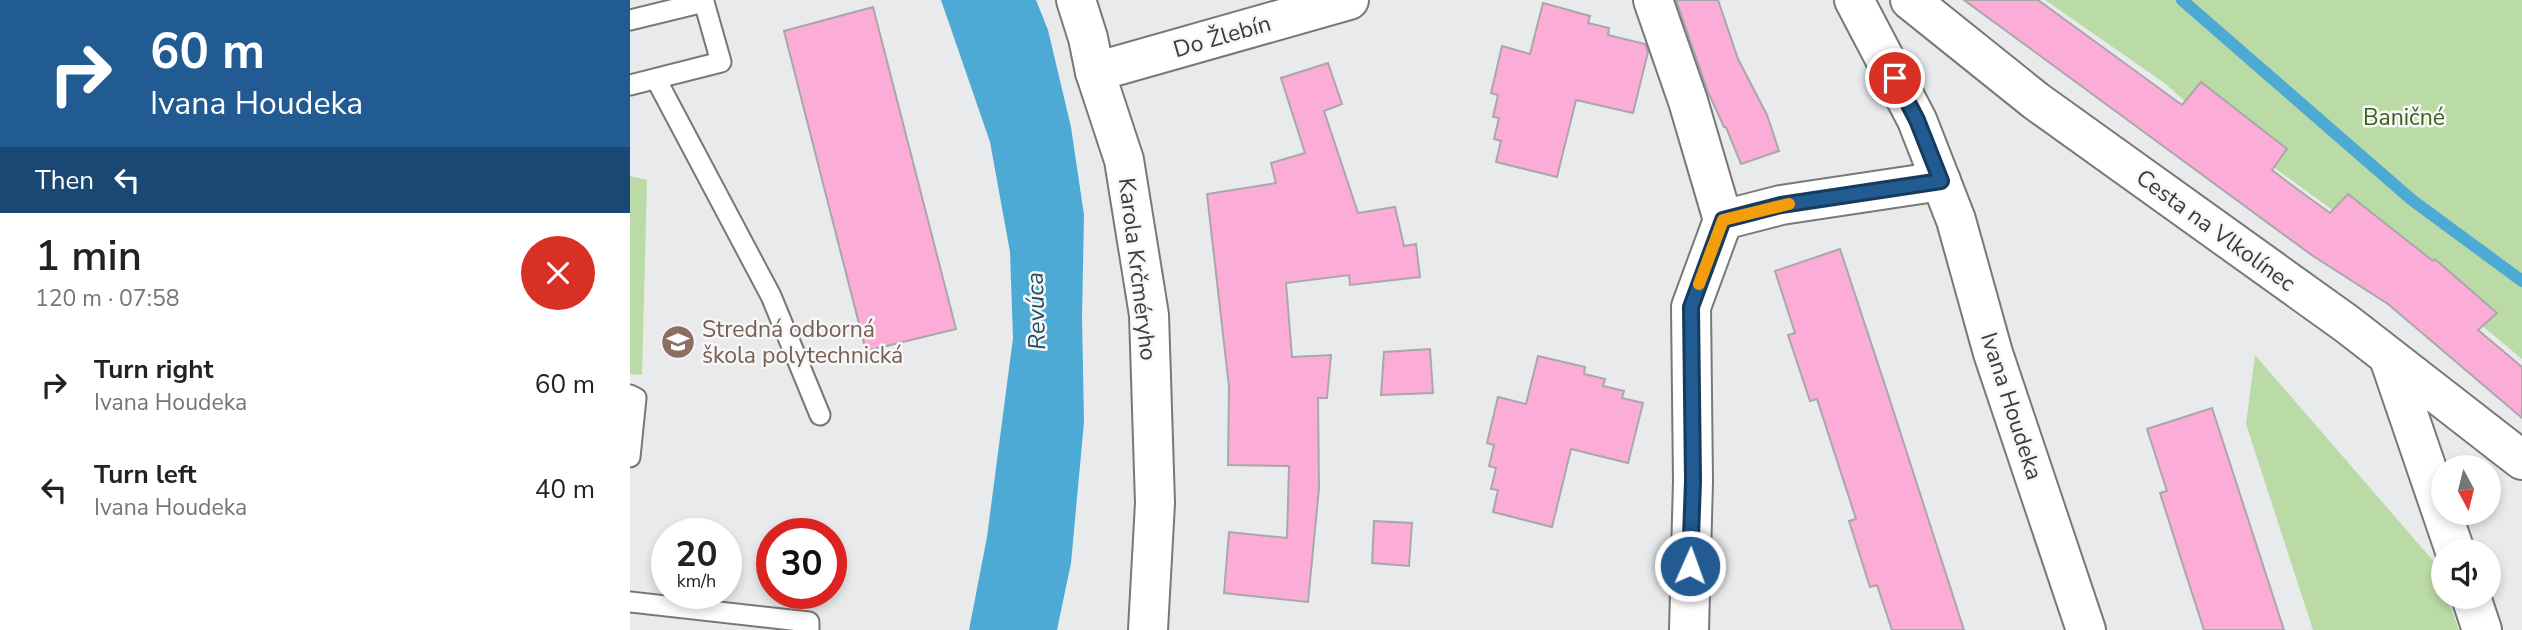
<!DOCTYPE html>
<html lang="en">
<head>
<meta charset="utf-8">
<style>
  :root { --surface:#fff; --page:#f2f2f2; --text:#222; --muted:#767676 }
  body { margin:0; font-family:"Nunito Sans",sans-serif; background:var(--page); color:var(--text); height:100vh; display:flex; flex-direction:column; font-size:26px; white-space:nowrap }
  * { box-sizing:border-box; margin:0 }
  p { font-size:23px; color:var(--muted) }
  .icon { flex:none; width:38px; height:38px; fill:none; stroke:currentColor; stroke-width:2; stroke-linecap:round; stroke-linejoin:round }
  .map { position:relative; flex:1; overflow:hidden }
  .side { display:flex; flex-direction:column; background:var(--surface); width:630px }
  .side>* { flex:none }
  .banner { background:#215b92; color:#fff; overflow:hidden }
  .needle { width:46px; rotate:173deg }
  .fabs { position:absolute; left:1801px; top:455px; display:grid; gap:14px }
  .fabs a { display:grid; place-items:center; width:70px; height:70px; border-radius:50%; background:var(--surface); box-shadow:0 4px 10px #0003; font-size:35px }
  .speed { position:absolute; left:21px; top:518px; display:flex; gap:14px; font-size:35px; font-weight:700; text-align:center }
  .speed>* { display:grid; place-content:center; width:91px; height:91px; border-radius:50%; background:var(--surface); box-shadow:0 4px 10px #0003; line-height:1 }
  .speed small { font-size:18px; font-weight:400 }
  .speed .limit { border:10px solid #d22; background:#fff; color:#111 }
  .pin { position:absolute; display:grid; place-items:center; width:60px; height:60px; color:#fff; margin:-30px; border:4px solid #fff; border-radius:50%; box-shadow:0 2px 7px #0007 }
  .me { position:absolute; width:77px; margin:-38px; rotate:2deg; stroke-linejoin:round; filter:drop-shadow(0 0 5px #0008) }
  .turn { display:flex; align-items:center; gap:24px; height:147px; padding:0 35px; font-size:32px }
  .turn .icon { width:91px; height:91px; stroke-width:2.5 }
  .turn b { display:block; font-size:49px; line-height:60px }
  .then { display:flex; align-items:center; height:66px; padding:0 35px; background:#0003; gap:14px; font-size:26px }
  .round { display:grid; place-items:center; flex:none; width:74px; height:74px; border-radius:37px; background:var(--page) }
  .summary { display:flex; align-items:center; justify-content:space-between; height:119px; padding:0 35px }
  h1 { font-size:42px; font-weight:600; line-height:52px }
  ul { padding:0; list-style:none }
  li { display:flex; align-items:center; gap:21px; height:105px; padding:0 35px }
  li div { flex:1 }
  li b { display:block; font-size:26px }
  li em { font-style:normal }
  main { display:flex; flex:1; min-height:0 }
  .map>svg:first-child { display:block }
</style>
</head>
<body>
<main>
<section class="side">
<div class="banner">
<div class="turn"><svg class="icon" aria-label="right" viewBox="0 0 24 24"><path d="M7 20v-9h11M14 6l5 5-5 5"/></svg><div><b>60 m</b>Ivana Houdeka</div></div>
<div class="then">Then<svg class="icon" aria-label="left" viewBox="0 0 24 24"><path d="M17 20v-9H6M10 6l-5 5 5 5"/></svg></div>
</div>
<div class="summary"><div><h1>1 min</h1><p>120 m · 07:58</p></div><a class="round" style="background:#d93025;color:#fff"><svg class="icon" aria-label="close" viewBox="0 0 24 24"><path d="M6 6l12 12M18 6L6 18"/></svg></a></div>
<ul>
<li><svg class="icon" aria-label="right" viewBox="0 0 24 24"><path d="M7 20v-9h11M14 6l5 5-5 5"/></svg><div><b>Turn right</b><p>Ivana Houdeka</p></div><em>60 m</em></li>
<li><svg class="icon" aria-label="left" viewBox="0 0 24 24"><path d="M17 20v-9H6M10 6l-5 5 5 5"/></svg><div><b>Turn left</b><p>Ivana Houdeka</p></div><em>40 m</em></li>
</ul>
</section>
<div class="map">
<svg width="1892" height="630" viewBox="0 0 1892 630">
  <rect width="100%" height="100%" fill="#e9eaeb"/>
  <g fill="#badba5">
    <path d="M1415,0H1892V359L1784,269L1566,111L1533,82Z"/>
    <path d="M0,176L17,180L12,375L0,374Z"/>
    <path d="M1625,355L1805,563L1813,586V597H1817L1829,630H1683L1616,424Z"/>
  </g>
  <path fill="#4daad4" d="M311,0H406L418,30L441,127L454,215L452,318L454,422L441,563L427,630H339L357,537L383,338L380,252L360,142Z"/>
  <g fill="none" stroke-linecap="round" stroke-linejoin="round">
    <path stroke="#4daad4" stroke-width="12" d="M1552,0L1782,200L1892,281"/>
  </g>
  <g fill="#fbacd7" stroke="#a9a8a8" stroke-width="2">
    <path d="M1046,0H1088L1108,59L1137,115L1149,151L1111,164L1096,127H1094L1078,92Z"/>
    <path d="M1334,0H1408L1552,105L1571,82L1657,149L1642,170L1667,189L1700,213L1718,194L1803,261L1805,259L1867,313L1848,330L1892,367V418L1758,304L1683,256Z"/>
    <path d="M913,3L960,16L958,23L979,28L978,35L1015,44L1018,52L1003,113L946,100L927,177L866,162L871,141L864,139L869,118L863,117L868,95L861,93L872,46L900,54Z"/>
    <path d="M243,7L326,329L236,351L154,31Z"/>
    <path d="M698,63L712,104L694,111L728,213L765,207L774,246L786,244L790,277L720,285L719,275L656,283L662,357L701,355L697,398H688L689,488L678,602L594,593L599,532L657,538L659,466L598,465L599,387L577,194L646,183L641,163L675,153L651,78Z"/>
    <path d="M1210,249L1256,388L1334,630H1262L1247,585L1240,587L1219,521L1226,519L1187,399L1180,401L1158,335L1165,333L1145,271Z"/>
    <path d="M800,349L803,393L751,395L754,352Z"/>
    <path d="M908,356L955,367L954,374L975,379L973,386L994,391L992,398L1013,403L998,463L941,449L922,527L863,512L868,490L861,489L866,468L859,466L864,445L857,443L868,397L896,404Z"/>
    <path d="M1582,408L1654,630H1574L1551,559L1530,493L1537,491L1517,429Z"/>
    <path d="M744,521L782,523L779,566L742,563Z"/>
  </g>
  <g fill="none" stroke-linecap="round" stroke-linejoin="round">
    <g stroke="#787879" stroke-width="23">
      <g id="lane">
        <path d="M0,20L74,2L91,62L0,85"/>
        <path d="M26,79L141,296L190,415"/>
        <path d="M0,395L6,398L0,457"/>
        <path d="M0,602L179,622V630"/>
      </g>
    </g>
    <g stroke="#787879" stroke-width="42">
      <g id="street">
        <path d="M446,0L458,38L465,72L494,160L519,315L525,503L518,630"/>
        <path d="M1023,0L1058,101L1093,220"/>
        <path d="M1224,0L1287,120L1326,220L1363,353L1456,630"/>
        <path d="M1280,0L1406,101L1717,324L1892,460"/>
        <path d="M465,72L719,0"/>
        <path d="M1759,358L1825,551"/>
        <path d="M1841,597L1852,630"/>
        <path d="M1059,630L1063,481L1061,307L1093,220L1151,205L1311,181"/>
      </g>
    </g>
    <use href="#lane" stroke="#fff" stroke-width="19"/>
    <use href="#street" stroke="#fff" stroke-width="38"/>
  </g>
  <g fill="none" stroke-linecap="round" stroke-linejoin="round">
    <g stroke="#153b5f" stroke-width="18">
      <path id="route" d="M1060,566L1063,481L1061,307L1093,220L1151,205L1311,181L1287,120L1265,78"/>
    </g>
    <use href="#route" stroke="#215b92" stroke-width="12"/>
    <path stroke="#f59e0b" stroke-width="12" d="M1069,284L1093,220L1159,204"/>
  </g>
  <defs>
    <g id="school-disc" transform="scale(1.75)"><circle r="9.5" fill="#8d6e63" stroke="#f7f7f8"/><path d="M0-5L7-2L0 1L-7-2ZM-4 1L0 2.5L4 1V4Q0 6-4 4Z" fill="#fff"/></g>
  </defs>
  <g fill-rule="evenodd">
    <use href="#school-disc" x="48" y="342"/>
  </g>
  <g text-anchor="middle" stroke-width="5" stroke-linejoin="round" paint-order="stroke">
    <g font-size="23" fill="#3b3b3c" stroke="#f7f7f8">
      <text transform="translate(592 36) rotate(-16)" y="8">Do Žlebín</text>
      <text transform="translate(1586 230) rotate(36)" y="8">Cesta na Vlkolínec</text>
      <text transform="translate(508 269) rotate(83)" y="8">Karola Krčméryho</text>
      <text transform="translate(1382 406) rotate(72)" y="8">Ivana Houdeka</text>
    </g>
    <g font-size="23" fill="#3a6019" stroke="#f7f7f8">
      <text x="1774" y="125">Baničné</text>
    </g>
    <g font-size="23" fill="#785e54" stroke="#f7f7f8" text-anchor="start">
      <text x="72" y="337">Stredná odborná<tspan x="72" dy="26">škola polytechnická</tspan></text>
    </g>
    <g font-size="24" font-style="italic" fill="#254d5f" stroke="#f7f7f8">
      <text transform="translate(406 311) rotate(-92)" y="8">Revúca</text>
    </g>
  </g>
</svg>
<div class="fabs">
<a><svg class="needle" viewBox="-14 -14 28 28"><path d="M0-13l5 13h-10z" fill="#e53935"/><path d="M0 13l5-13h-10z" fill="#767676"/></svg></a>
<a><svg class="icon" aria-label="sound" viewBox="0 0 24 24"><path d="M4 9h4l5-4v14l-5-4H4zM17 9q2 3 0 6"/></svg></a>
</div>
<div class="speed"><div>20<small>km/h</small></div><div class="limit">30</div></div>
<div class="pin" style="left:1265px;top:78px;background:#d93025"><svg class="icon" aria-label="arrive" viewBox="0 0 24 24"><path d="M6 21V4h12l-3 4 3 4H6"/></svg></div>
<svg class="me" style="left:1060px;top:566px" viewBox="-20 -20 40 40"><circle r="17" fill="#215b92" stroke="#fff" stroke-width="3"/><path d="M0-11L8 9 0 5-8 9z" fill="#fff"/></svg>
</div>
</main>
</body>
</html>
